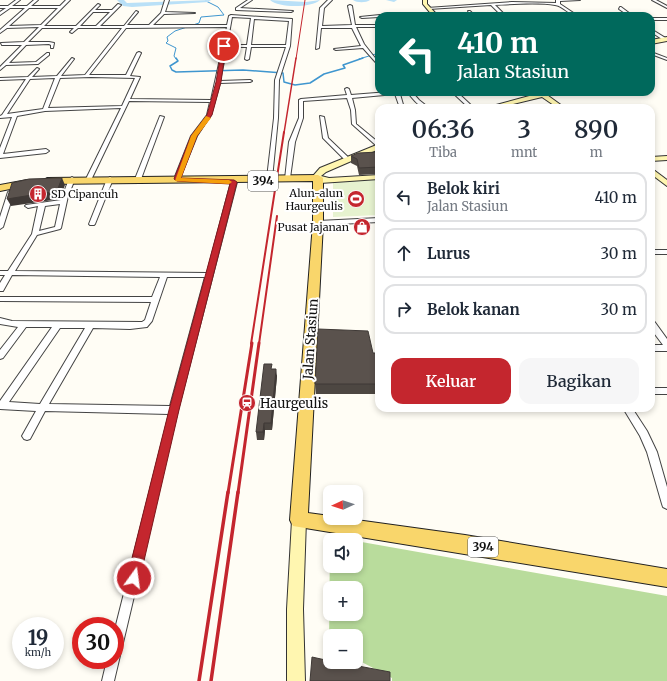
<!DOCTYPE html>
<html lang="id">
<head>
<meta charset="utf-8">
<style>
  :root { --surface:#fff; --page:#f6f6f7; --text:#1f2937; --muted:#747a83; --line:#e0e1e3; --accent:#c4262e }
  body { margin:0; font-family:Merriweather,serif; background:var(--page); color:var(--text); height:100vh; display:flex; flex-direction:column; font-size:15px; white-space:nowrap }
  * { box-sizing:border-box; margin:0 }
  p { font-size:13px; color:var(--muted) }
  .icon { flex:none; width:22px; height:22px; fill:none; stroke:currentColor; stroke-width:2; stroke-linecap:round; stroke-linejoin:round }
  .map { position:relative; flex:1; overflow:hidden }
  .details { position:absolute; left:375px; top:104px; width:280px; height:308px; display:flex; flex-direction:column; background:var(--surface); border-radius:12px; box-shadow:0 2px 6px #0003 }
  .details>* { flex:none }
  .banner { position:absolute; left:375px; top:12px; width:280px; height:84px; border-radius:12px; box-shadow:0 2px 6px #0003; background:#00695c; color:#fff; overflow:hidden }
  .needle { width:26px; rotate:267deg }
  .tools { position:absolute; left:323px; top:485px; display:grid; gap:8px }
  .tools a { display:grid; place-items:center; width:40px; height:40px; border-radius:8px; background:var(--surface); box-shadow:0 2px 6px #0003; font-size:20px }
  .speed { position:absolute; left:12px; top:617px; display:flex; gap:8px; font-size:20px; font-weight:700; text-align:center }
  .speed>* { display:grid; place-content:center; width:52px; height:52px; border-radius:50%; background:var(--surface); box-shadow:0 2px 6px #0003; line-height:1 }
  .speed small { font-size:10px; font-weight:400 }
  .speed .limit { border:6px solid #d22; background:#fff; color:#111 }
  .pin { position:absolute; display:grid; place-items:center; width:34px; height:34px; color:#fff; margin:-17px; border:2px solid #fff; border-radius:50%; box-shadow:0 1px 4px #0007 }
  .me { position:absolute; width:44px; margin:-22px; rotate:14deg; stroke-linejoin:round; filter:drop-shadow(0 0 3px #0008) }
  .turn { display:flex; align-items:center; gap:14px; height:84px; padding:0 16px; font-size:18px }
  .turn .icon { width:52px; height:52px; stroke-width:2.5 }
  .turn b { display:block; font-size:28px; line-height:34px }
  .eta { display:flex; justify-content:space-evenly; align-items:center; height:68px; text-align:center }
  .eta b { font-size:24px; font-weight:600; line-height:28px }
  .primary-button { display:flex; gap:8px; margin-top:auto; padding:8px 16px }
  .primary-button a { flex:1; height:46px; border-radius:12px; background:var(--accent); color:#fff; font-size:16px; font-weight:600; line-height:46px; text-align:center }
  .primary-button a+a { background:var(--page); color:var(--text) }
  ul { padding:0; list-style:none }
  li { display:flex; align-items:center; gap:12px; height:50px; margin:0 8px 6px; padding:0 8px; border:2px solid var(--line); border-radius:12px }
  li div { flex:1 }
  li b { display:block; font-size:15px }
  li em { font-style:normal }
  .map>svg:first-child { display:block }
</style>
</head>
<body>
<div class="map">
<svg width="667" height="681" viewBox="0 0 667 681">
  <rect width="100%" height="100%" fill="#fffdf5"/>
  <path fill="#b9dc9c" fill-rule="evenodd" d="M330,536L352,540H330V566H356V541L667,596V681H392V678L356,659V636H330L329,645ZM330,588H356V614H330Z"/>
  <path fill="#e6f2cf" d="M379,179V215L333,217V181Z"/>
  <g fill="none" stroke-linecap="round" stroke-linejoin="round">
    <g stroke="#3f96cf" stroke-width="1">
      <path d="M176,59L174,56L176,48L166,43L168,41L167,37L175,31L199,23L201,17L224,15L218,7L206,1"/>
      <path d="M359,59L379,53"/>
    </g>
    <path stroke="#3f96cf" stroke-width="1.5" d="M176,58L178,61L170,66L172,70L176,72L243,70L283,73L284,82L295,85L310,83L324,74L345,68L343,65L363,58"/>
    <g fill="#b9e0f7" fill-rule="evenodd">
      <path d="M117,0H124L127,3L211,0L208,2L132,7L123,6Z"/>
      <path d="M270,0L306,2L320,0C311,8 279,8 270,0Z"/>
      <path d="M353,0H370C366,3 357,3 353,0Z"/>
      <path d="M386,0H397L394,2Z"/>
    </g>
    <g stroke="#444" stroke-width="2">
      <g id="street">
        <path d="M16,0H20L12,6H27L34,0H38L31,6H60L66,0H70L44,26H76L98,4L100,5L95,10H112L118,4L121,5L100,26H124L136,11L138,12L127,25H149L161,13L165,0H169L165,12L195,13L164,14L153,25H227L229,16L231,15L292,19L290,46L279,80L278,118L272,179L267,178L274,118L275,80L286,47H251L249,59L247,60L245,59L247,47H227L220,81L250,80L252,81L250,82L220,83L211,115L197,136L179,180L174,179L191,136L207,115L210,102L129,101L91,180L86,179L121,108L45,111L17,116L3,154L46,149L49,151L46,153L0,158V148L12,117L0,118V116L2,115L26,79L0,80V78L28,77L37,68L39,69L32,77L57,76L72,58L74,59L61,76L85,75L122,28H78L72,33L70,32L74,28H42L28,42H49L54,43L53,48H51V45L49,44L26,45L9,63L36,62L47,53H49V55L38,64L6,65L0,70V67L22,45H2L1,43L24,42L39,27L7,28L0,33V30L25,8H10L0,15V12L6,8H0V6H8ZM29,8H58L41,25L9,26ZM93,12H110L96,26H80ZM232,17L251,18L247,45H227ZM254,19L289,21L286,45H251ZM227,27L211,100L130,99L140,77L130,76L141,53L139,52L137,53L126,75H89L126,28ZM91,77L135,78L122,106L48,108L60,78ZM55,78L43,109L7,114L30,79Z"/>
        <path d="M248,0H252L240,8L293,11L291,12L236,10V8Z"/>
        <path d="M328,0H332L324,8L322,26L352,25L348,6L350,5L352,6L355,25H379V27H356L364,44L379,63V66L363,48L336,50L334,49L361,46L352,28H321L319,48L316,49L320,8Z"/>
        <path d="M556,0H580L560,1V4L578,16C569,16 564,6 555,5C538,2 513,4 495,5L506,16H502L491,5L429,9L427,8L512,2L556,3Z"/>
        <path d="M652,0H656L667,6V8Z"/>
        <path d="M620,7H621L633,16H629L619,9Z"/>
        <path d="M468,11H470L475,16H471Z"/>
        <path d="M436,14L437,16H395L397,15Z"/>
        <path d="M380,15L379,17L362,18L360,17Z"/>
        <rect x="651" y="18" width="16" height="2"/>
        <path d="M651,29L667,39V41H665L651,32Z"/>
        <path d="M651,52L667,58V60L651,54Z"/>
        <path d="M347,88L349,89L351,95L389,92H412L419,100L429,108C419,108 414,100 408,93L400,94L404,108H400L395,94L352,98L355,110L356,124L379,143V148L352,124L351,110L347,98L303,101V118L295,142L290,178L285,179L289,142L299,118V100L301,99L347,95L345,89Z"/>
        <path d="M452,92H457L474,108H469Z"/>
        <path d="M160,116L164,117L141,179L136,180L135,179Z"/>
        <path d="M320,116L324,117L328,138L350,159V161H346L323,138Z"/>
        <path d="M235,176L238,178L178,410L114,681H102L107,660H115V629L169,414L45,411L30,439L27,440L24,439L22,436L36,411L0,409V401L52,327H26L3,358L0,359V350L18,327L0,324V318L12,321L142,322L145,320L151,302L0,301V297H152L160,277L12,275L3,291H0V283L5,275H0V271H8L32,234L38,206L28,208L25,206L26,205L61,200L69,179L72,177L75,179L68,196L61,228L60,229L37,235L15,271L207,273L232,178ZM60,204L55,227L39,231L45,206ZM167,277H205L170,406L49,404L93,328L130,329L147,327L152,321ZM60,328H85L40,404L9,402Z"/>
        <path d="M110,177L113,179L95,224L94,225H90L89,224L107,179Z"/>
        <path d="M11,190L14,192L3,227L0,229V217L8,192Z"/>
        <path d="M379,218V222L318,225L315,223L318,221Z"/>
        <rect x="651" y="250" width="16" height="4"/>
        <path d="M651,320L654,321L667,339V351H651V345H663L651,329Z"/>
        <rect x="651" y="388" width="16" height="6"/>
        <path d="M623,408H632L647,431L657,452L667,487V509L663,507L662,504L647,452L640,436Z"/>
      </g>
    </g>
    <g stroke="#333" stroke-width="2">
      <g id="secondary">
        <path d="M423,0H427V4L438,16H433L423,4Z"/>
        <path d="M667,37V41L651,44V40Z"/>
        <path d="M544,92H553L547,95L565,108H558L542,97L497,108H485Z"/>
        <path d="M379,144V149L326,172L321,176L329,178L379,175V179L320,183H317L313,176L320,168Z"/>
        <path d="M667,156V160L651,161V157Z"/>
        <path d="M651,168L667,180V186L651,174Z"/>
        <path d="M299,513L304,515L306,520L303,609L305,681H287V609L292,520L294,515Z"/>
      </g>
    </g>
    <g stroke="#222" stroke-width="2">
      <g id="primary">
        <path d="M318,175L323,178V223L308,513L330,516V518H342L465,535L667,569V587L293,526L290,520L313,223V181L47,184L42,181L47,178Z"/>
        <path d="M27,180L32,183L30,185L0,191V185Z"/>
      </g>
    </g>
    <use href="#street" fill="#fff" fill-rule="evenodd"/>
    <use href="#secondary" fill="#fff6b0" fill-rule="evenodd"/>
    <use href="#primary" fill="#f9d66b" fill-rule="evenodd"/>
    <path stroke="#c4262e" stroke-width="1" d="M296,59L305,0"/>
    <path stroke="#c4262e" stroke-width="1.5" d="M284,133L296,58"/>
    <g stroke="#c4262e" stroke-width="2">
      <path d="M251,344L284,132"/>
      <path d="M259,344L277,216"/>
    </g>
    <g stroke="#c4262e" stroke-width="3">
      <path d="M228,493L252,343"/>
      <path d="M238,493L259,343"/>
    </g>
    <g stroke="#c4262e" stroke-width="3.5">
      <path d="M199,681L228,492"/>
      <path d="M211,681L238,492"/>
    </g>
  </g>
  <g fill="#4d4742">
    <path d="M379,152V174L359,175L357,166L351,163V156Z"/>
    <path d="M373,353H379V394H316L315,384Z"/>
    <path d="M272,369L277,376L272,430H265L264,440H257L256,432Z"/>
  </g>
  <g fill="#3f3936">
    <path d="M62,178L65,185L60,199L11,206L7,199Z"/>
    <path d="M276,369L277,376L272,430L271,423Z"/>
    <path d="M264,423L265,430L264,440L263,432Z"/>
  </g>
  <g fill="#5a524d" stroke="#3f3936">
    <path d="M379,152V167L359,168L357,159L351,156L358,153Z"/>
    <path d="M62,178L57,191L7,199L12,183L29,179Z"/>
    <path d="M318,329L368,331L373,353H379V384H315Z"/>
    <path d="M264,364H272L271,369H276L271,423H264L263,432H256Z"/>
    <path d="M312,657L330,661V662H337L390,672V681H310Z"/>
  </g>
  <path fill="#c4262e" stroke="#7f191e" d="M224,44L226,46L221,82L212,115L197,136L181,178L234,180L237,182L179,410L140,578L138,582L134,584L129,582L127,578L169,410L230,184L177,181L174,179L191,136L207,115L216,82L222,46Z"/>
  <path fill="#f59e0b" d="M206,116L211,118L197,136L181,178L229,180L232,182L229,184L175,181L191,136Z"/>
  <defs>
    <g id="building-disc" transform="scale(0.9)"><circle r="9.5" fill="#c4262e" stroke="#fff"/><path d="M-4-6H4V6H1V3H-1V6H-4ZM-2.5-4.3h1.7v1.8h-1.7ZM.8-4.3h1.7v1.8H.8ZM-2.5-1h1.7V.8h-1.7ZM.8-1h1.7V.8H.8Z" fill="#fff"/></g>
    <g id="stadium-disc" transform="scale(0.9)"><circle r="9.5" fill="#c4262e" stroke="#fff"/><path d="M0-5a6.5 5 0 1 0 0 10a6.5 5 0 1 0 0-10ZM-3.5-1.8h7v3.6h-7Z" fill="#fff"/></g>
    <g id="shop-disc" transform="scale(0.9)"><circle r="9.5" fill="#c4262e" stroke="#fff"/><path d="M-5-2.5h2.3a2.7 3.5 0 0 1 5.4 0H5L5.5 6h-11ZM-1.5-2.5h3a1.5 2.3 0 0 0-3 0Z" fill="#fff"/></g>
    <g id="station-disc" transform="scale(0.9)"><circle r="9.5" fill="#c4262e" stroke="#fff"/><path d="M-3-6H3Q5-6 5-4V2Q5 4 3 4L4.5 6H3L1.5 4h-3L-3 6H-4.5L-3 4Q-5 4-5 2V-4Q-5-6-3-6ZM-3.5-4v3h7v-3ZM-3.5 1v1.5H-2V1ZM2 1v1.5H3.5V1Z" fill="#fff"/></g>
  </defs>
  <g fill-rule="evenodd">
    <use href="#building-disc" x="38" y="194"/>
    <use href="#stadium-disc" x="356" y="199"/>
    <use href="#shop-disc" x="362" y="227"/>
    <use href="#station-disc" x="247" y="403"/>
  </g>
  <g text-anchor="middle" stroke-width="4" stroke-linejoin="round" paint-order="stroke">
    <g font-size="11" fill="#111" stroke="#fff" text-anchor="end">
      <text x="343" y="197">Alun-alun<tspan x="343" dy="13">Haurgeulis</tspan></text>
      <text x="51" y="198" text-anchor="start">SD Cipancuh</text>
      <text x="349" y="231">Pusat Jajanan</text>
    </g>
    <g fill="#fff" stroke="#585858" stroke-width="1">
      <rect x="248" y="171" width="30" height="20" rx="3"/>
      <rect x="468" y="537" width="30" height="20" rx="3"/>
    </g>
    <g font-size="12" font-weight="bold" fill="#111">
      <text x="263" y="185">394</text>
      <text x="483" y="551">394</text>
    </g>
    <g font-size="13" fill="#111" stroke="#fff">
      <text transform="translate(310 339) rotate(-86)" y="5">Jalan Stasiun</text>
    </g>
    <g font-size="13" fill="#111" stroke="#fff" text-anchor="start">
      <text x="260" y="408">Haurgeulis</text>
    </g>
  </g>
</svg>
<div class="tools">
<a><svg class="needle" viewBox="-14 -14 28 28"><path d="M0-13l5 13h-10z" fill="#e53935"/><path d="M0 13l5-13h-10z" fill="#747a83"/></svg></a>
<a><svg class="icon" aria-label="sound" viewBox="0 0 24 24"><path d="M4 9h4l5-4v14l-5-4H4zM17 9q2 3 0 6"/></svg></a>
<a>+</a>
<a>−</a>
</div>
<div class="speed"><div>19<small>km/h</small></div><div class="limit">30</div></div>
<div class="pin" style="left:224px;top:46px;background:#d93025"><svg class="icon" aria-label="arrive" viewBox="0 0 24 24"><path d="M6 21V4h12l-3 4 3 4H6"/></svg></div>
<svg class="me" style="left:134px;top:578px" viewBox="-20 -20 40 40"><circle r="17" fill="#c4262e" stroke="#fff" stroke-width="3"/><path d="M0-11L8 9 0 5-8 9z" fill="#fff"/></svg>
<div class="banner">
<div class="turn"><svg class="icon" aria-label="left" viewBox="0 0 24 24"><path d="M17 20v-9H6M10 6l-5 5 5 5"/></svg><div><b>410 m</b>Jalan Stasiun</div></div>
</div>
<section class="details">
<div class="eta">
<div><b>06:36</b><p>Tiba</p></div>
<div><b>3</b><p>mnt</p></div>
<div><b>890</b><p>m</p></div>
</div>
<ul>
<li><svg class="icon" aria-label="left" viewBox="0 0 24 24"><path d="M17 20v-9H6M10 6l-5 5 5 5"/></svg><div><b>Belok kiri</b><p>Jalan Stasiun</p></div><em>410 m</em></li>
<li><svg class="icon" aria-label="ahead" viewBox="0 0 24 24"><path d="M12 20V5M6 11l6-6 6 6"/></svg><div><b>Lurus</b></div><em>30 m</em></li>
<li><svg class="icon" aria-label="right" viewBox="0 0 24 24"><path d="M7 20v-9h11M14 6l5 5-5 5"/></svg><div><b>Belok kanan</b></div><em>30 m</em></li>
</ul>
<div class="primary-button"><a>Keluar</a><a>Bagikan</a></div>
</section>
</div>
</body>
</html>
